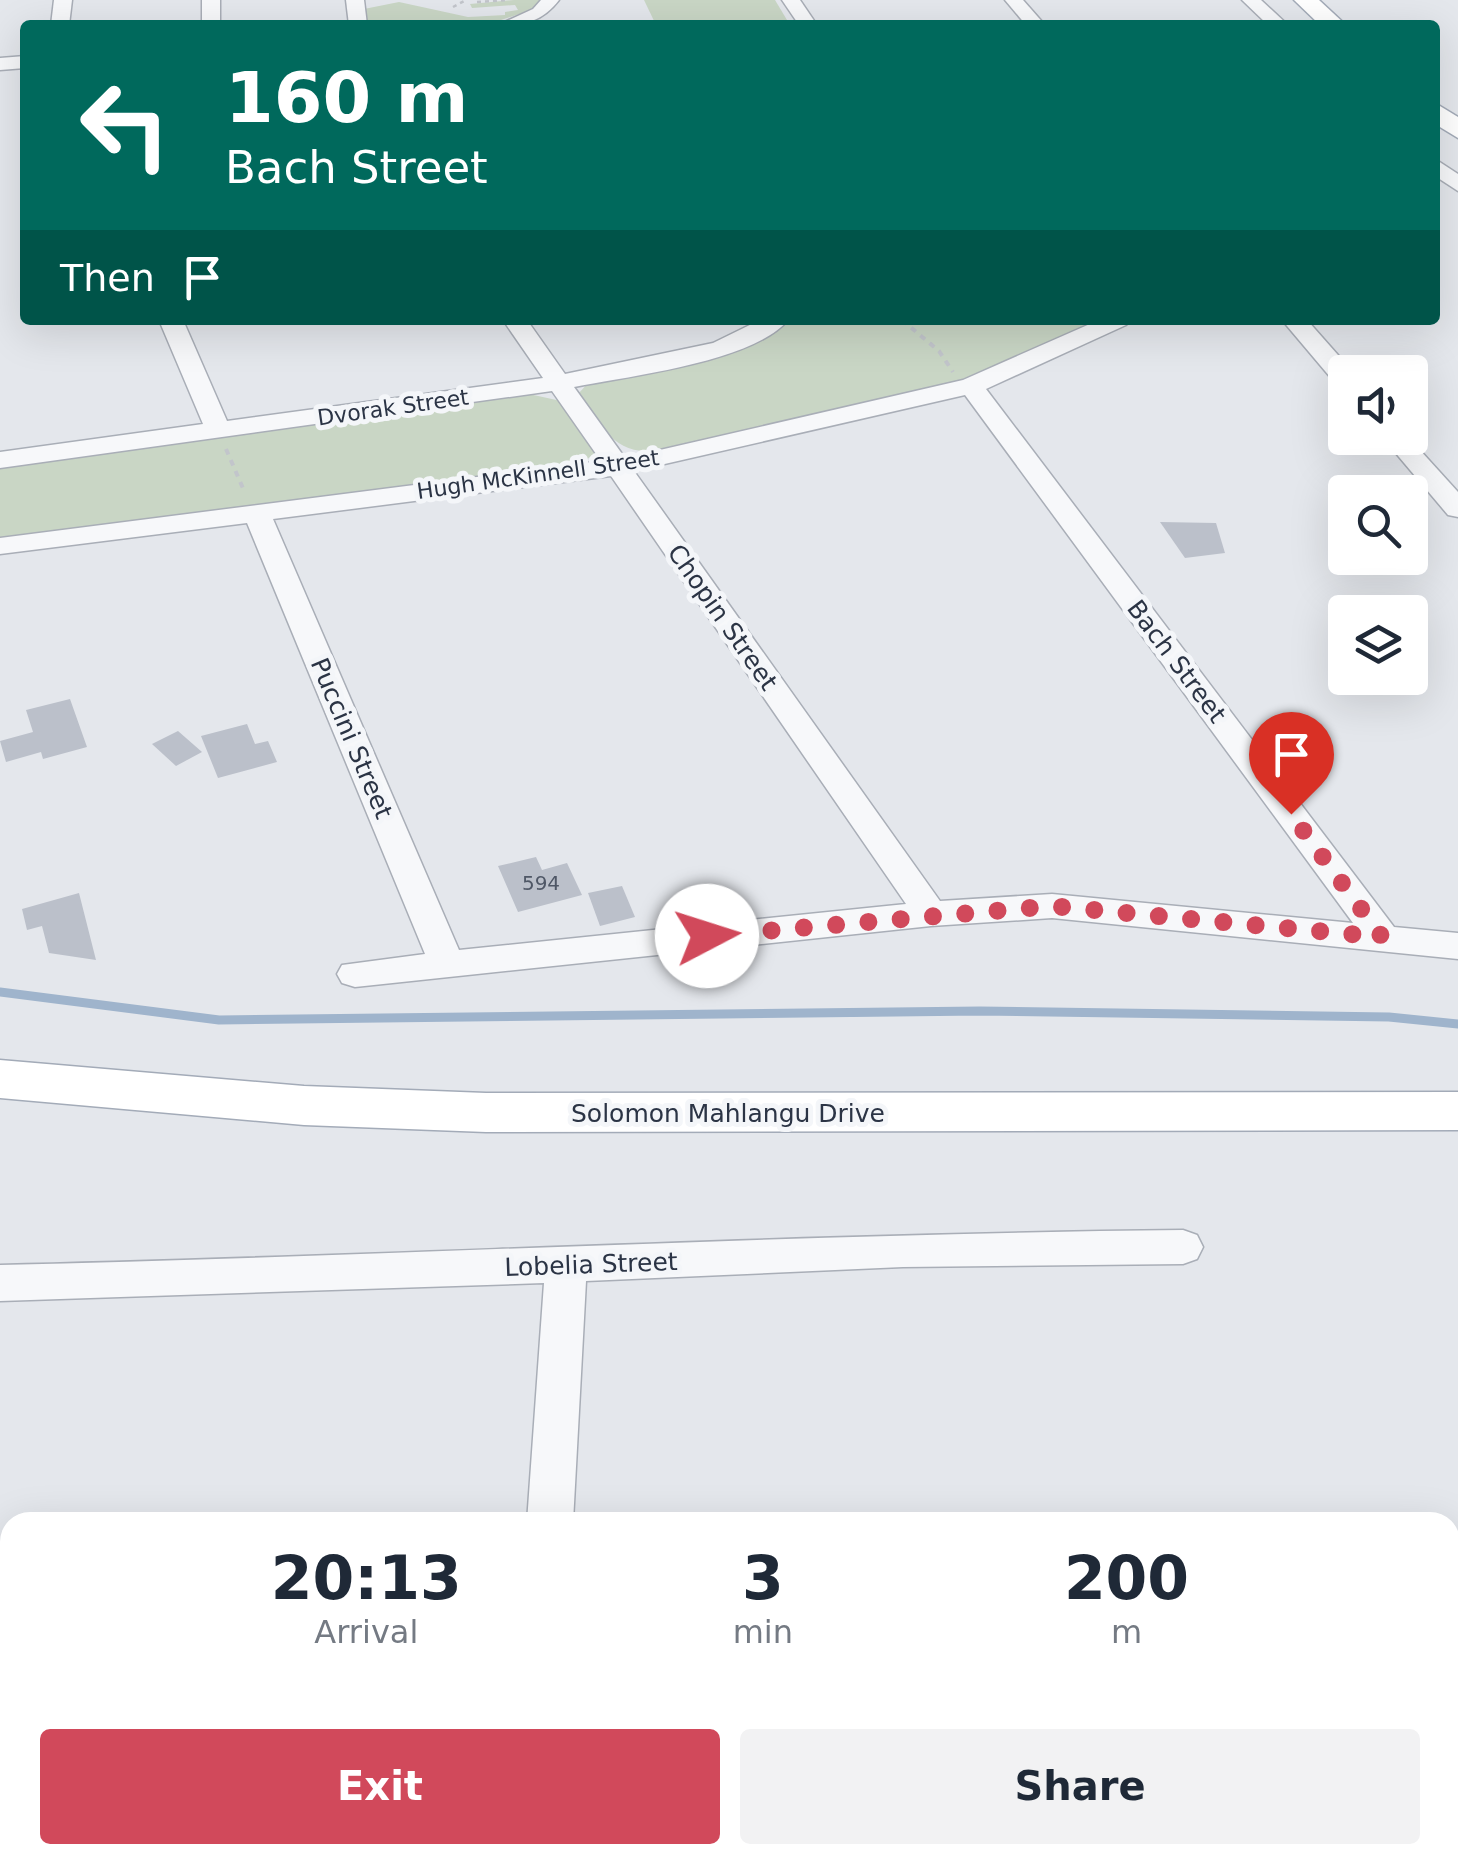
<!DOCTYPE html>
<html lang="en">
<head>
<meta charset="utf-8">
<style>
  :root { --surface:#fff; --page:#f2f2f3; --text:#1f2937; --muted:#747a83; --accent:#d1495b }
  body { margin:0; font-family:"DejaVu Sans",sans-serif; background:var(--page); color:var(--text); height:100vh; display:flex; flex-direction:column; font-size:38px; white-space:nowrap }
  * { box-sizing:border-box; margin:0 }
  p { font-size:32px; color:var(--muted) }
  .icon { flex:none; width:55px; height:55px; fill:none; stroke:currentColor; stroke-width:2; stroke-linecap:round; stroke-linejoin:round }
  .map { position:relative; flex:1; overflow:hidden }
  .sheet { position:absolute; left:0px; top:1512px; width:1460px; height:352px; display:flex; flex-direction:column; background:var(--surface); border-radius:30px 30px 0 0; box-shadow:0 10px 40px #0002 }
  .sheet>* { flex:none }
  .guide { position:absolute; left:20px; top:20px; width:1420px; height:305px; border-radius:10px; box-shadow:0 10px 40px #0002; background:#00695c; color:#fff; overflow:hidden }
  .buttons { position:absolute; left:1328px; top:355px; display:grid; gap:20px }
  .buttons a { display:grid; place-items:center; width:100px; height:100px; border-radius:10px; background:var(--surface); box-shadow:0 10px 40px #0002; font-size:50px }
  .pin { position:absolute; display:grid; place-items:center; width:85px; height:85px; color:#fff; margin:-102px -42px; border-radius:50% 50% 50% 0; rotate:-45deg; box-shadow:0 0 10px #0007 }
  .pin .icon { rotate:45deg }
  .me { position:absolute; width:110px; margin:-55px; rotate:85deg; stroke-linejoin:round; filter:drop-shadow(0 0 8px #0008) }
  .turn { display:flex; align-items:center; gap:35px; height:210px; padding:0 40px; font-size:45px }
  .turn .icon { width:130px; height:130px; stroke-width:2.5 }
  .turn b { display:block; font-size:70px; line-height:85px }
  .then { display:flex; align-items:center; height:95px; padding:0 40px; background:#0003; gap:20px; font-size:38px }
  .eta { display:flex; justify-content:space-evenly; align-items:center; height:170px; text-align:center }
  .eta b { font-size:60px; font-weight:700; line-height:70px }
  .button { display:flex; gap:20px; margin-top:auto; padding:20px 40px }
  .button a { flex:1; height:115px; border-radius:10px; background:var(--accent); color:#fff; font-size:40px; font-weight:700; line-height:115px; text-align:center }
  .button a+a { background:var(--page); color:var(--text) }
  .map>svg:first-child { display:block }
</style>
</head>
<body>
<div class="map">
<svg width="1458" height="1863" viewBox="0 0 1458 1863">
  <rect width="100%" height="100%" fill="#e4e7ec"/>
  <g fill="#c9d6c5">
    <path d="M514,0H542L537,8L486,25H366L364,9L399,2L468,17L505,15V12L518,10L515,5L472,8L470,4Z"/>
    <path d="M644,0H775L790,25H656Z"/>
    <path d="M789,320H1103L963,381L650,451C611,453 599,421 579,393L588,383L748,347Z"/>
    <path d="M529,394L561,401L596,452L578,467L0,539V466Z"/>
  </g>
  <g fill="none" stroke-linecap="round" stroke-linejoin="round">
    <path stroke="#9fb4cc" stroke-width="9" d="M0,992L219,1020L980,1011L1389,1017L1458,1024"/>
  </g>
  <g fill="#bbc0ca">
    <path d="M1160,522L1216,523L1225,553L1185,558Z"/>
    <path d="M70,699L87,747L43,759L41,752L6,762L0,741L33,732L26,710Z"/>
    <path d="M247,724L255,744L268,741L277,762L218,778L201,736Z"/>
    <path d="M178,731L202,752L176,766L152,744Z"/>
    <path d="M536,857L542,870L567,863L582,895L518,912L498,866Z"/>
    <path d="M622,886L635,917L600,926L588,893Z"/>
    <path d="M79,893L96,960L49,953L42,926L27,930L22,909Z"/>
  </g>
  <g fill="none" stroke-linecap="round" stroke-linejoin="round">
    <g stroke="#a9aeb7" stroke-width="3">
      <g id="minor">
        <path d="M54,0H72L69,25H51Z"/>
        <rect x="202" y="0" width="18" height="25"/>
        <path d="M346,0H364L367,25H349Z"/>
        <path d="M541,0H559C542,22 525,25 498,25L533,9Z"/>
        <path d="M782,0H800L817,25H799Z"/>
        <path d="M1005,0H1023L1045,25H1026Z"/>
        <path d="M1242,0H1261L1288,25H1268Z"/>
        <path d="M25,56V68L0,70V58Z"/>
        <path d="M1435,159L1458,174V191L1435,176Z"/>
        <path d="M159,320H183L227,421L543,378L503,320H527L565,374L713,343L760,320H788C753,362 629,376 574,387L625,458L963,380L1099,320H1130L1126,325L986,389L1394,927L1458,933V959L1052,918L931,926L355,987L342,983L337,974L342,965L425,954L247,523L0,554V538L601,461L552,391L0,468V452L203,424ZM965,395L1353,923L1052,894L940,901L634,471ZM611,476L906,904L459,950L273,519Z"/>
        <path d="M1282,320H1307L1353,372H1345V386L1336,384Z"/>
        <path d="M1383,438H1409L1458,492V517L1448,515Z"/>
        <path d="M1183,1230L1197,1235L1203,1247L1197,1259L1183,1264L903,1267L586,1281L573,1522H527L544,1283L0,1301V1265C394,1256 788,1234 1183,1230Z"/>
        <rect x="1450" y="1713" width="8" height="50"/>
        <rect x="0" y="1754" width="10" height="52"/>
        <path d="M1208,1855H1260L1262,1863H1210Z"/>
      </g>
    </g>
    <g stroke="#a3abb8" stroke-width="3">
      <g id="major">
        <path d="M1294,0H1319L1346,25H1320Z"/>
        <path d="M1435,103L1458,117V138L1435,124Z"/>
        <path d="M0,1060L304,1086L486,1093L1458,1092V1130L486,1132L304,1125L0,1098Z"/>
      </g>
    </g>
    <g stroke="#c2c5cb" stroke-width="2.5" stroke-dasharray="4 4" stroke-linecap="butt">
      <path d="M477,2L508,0"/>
      <path d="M453,7L466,0"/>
    </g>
    <g stroke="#c2c5cb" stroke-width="4" stroke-dasharray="6 6" stroke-linecap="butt">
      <path d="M902,320L939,351L953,372"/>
      <path d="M226,449L245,493"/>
    </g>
    <use href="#minor" fill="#f7f8fa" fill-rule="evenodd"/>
    <use href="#major" fill="#fff" fill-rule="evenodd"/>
  </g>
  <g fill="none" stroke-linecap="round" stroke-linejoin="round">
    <path stroke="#d1495b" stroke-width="18" stroke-dasharray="0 32.4" d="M707,936L1052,906L1382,937L1291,814"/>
  </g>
  <g text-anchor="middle" stroke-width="10" stroke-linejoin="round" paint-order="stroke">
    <g font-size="20" fill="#4f5766">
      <text x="541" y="890">594</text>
    </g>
    <g font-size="22" fill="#2b3445" stroke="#f4f6f9">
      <text transform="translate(393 407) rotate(-8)" y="8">Dvorak Street</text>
      <text transform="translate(538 474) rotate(-8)" y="8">Hugh McKinnell Street</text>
    </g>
    <g font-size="25" fill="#2b3445" stroke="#f4f6f9">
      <text transform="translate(723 617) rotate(55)" y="9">Chopin Street</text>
      <text transform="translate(1177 661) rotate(53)" y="9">Bach Street</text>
      <text transform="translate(352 738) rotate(67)" y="9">Puccini Street</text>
      <text x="728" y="1122">Solomon Mahlangu Drive</text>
      <text transform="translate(591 1264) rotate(-2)" y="9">Lobelia Street</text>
    </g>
  </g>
</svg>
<div class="buttons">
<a><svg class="icon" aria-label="sound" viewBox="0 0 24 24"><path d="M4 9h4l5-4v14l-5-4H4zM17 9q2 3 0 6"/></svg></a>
<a><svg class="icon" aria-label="search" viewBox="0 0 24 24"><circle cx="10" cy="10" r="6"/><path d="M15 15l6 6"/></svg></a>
<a><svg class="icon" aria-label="layers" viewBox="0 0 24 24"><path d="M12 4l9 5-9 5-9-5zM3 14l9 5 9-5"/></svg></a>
</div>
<div class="pin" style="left:1291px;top:814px;background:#d93025"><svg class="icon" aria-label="arrive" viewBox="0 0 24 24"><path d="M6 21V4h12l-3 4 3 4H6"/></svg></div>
<svg class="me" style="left:707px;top:936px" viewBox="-20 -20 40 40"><circle r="19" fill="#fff"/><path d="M0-13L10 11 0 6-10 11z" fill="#d1495b"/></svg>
<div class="guide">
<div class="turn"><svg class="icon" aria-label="left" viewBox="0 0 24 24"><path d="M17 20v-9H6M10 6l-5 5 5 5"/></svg><div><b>160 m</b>Bach Street</div></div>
<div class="then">Then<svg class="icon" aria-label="arrive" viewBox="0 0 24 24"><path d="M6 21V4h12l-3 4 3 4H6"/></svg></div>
</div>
<section class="sheet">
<div class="eta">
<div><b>20:13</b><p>Arrival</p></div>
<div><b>3</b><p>min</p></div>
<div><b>200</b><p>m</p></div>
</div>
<div class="button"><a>Exit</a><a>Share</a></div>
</section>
</div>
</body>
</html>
